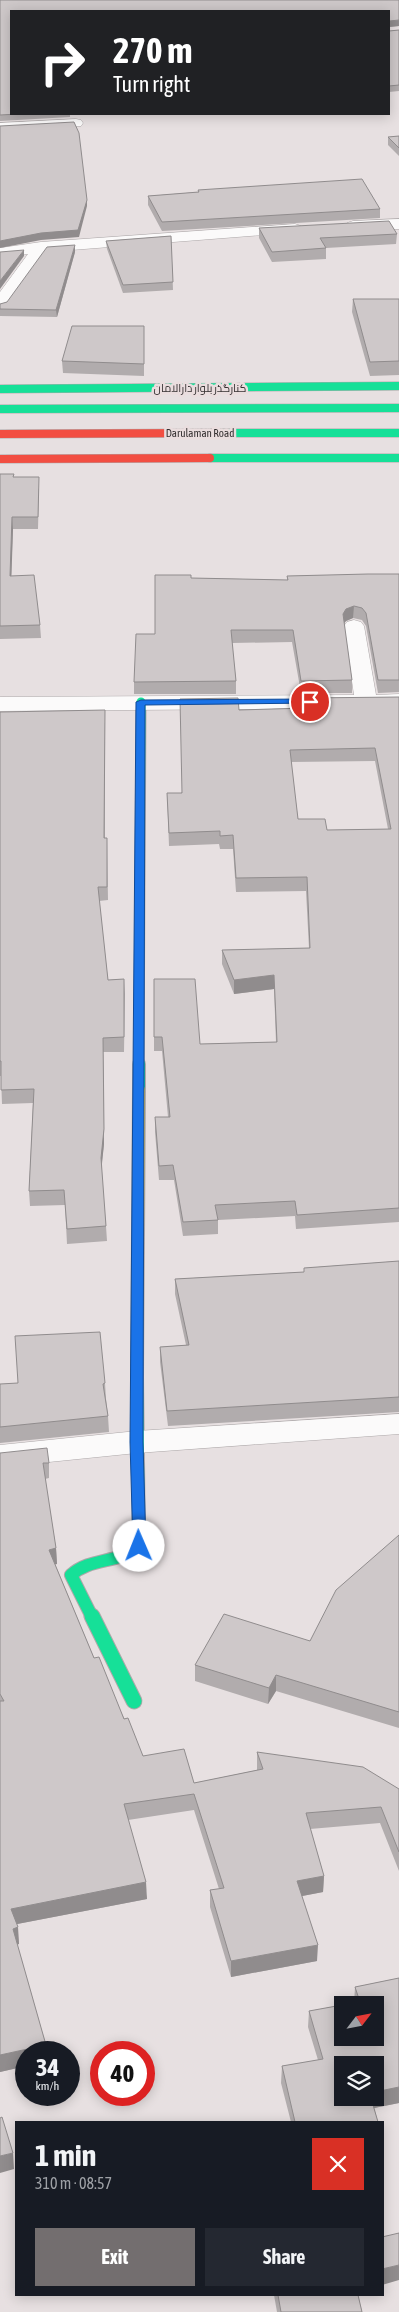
<!DOCTYPE html>
<html lang="en">
<head>
<meta charset="utf-8">
<style>
  :root { --surface:#171b24; --page:#242831; --text:#f1f3f6; --muted:#9ea1a6; --accent:#736e6f }
  body { margin:0; font-family:"Asap Condensed",Cairo,sans-serif; background:var(--page); color:var(--text); height:100vh; display:flex; flex-direction:column; font-size:19px; white-space:nowrap }
  * { box-sizing:border-box; margin:0 }
  p { font-size:16px; color:var(--muted) }
  .icon { flex:none; width:28px; height:28px; fill:none; stroke:currentColor; stroke-width:2; stroke-linecap:round; stroke-linejoin:round }
  .map { position:relative; flex:1; overflow:hidden }
  .side { position:absolute; left:15px; top:2121px; width:369px; height:175px; display:flex; flex-direction:column; background:var(--surface); border-radius:0px; box-shadow:0 2px 12px #0003 }
  .side>* { flex:none }
  .guide { position:absolute; left:10px; top:10px; width:380px; height:105px; border-radius:0px; box-shadow:0 2px 12px #0003; background:#202124; color:#fff; overflow:hidden }
  .needle { width:32px; rotate:58deg }
  .buttons { position:absolute; left:334px; top:1996px; display:grid; gap:10px }
  .buttons a { display:grid; place-items:center; width:50px; height:50px; border-radius:0px; background:var(--surface); box-shadow:0 2px 12px #0003; font-size:25px }
  .speed { position:absolute; left:15px; top:2041px; display:flex; gap:10px; font-size:25px; font-weight:700; text-align:center }
  .speed>* { display:grid; place-content:center; width:65px; height:65px; border-radius:50%; background:var(--surface); box-shadow:0 2px 12px #0003; line-height:1 }
  .speed small { font-size:12px; font-weight:400 }
  .speed .limit { border:8px solid #d22; background:#fff; color:#111 }
  .pin { position:absolute; display:grid; place-items:center; width:42px; height:42px; color:#fff; margin:-21px; border:2px solid #fff; border-radius:50%; box-shadow:0 1px 5px #0007 }
  .me { position:absolute; width:55px; margin:-28px; rotate:359deg; stroke-linejoin:round; filter:drop-shadow(0 0 4px #0008) }
  .turn { display:flex; align-items:center; gap:18px; height:105px; padding:0 20px; font-size:22px }
  .turn .icon { width:65px; height:65px; stroke-width:2.5 }
  .turn b { display:block; font-size:35px; line-height:42px }
  .round { display:grid; place-items:center; flex:none; width:52px; height:52px; border-radius:0px; background:var(--page) }
  .overview { display:flex; align-items:center; justify-content:space-between; height:85px; padding:0 20px }
  h1 { font-size:30px; font-weight:700; line-height:38px }
  .cta { display:flex; gap:10px; margin-top:auto; padding:10px 20px }
  .cta a { flex:1; height:58px; border-radius:0px; background:var(--accent); color:#fff; font-size:20px; font-weight:700; line-height:58px; text-align:center }
  .cta a+a { background:var(--page); color:var(--text) }
  .map>svg:first-child { display:block }
</style>
</head>
<body>
<div class="map">
<svg width="399" height="2312" viewBox="0 0 399 2312">
  <rect width="100%" height="100%" fill="#e7e0e1"/>
  <g fill="none" stroke-linecap="round" stroke-linejoin="round">
    <g stroke="#ada8a9" stroke-width="1">
      <g id="street">
        <path d="M76,119L81,120L83,123L81,126L0,131V123Z"/>
        <path d="M399,219V229L353,231L347,229L345,226L347,223L353,221Z"/>
        <path d="M295,224L301,226L303,229L301,232L46,252L6,308L0,309V292L28,254L0,258V248L41,242Z"/>
        <path d="M354,620L361,622L364,626L376,695L399,694V708L0,711V697L354,695L344,626L347,622Z"/>
        <path d="M399,1414V1434L137,1453L0,1467V1445L137,1431Z"/>
      </g>
    </g>
    <g stroke="#ada8a9" stroke-width="9">
      <g id="fast-far3">
        <path d="M0,389L399,386"/>
        <path d="M0,409L399,408"/>
        <path d="M212,433H399"/>
        <path d="M210,458H399"/>
      </g>
    </g>
    <g stroke="#ada8a9" stroke-width="11">
      <path id="fast-far2" d="M139,1065L141,702"/>
    </g>
    <g stroke="#ada8a9" stroke-width="14">
      <g id="fast-far1">
        <path d="M139,1090V1064"/>
        <path d="M92,1617L71,1575C91,1557 119,1564 139,1546L137,1377"/>
      </g>
    </g>
    <g stroke="#ada8a9" stroke-width="17">
      <path id="fast" d="M92,1616L134,1701"/>
    </g>
    <g stroke="#ada8a9" stroke-width="14">
      <path id="slow" d="M137,1377L139,1090"/>
    </g>
    <g stroke="#ada8a9" stroke-width="9">
      <g id="jam">
        <path d="M0,434L212,433"/>
        <path d="M0,459L210,458"/>
      </g>
    </g>
    <use href="#street" fill="#fbfafa" fill-rule="evenodd"/>
    <use href="#fast-far3" stroke="#16e098" stroke-width="8"/>
    <use href="#fast-far2" stroke="#16e098" stroke-width="9"/>
    <use href="#fast-far1" stroke="#16e098" stroke-width="12"/>
    <use href="#fast" stroke="#16e098" stroke-width="15"/>
    <use href="#slow" stroke="#ffcf43" stroke-width="12"/>
    <use href="#jam" stroke="#f24e42" stroke-width="8"/>
  </g>
  <g fill="#b1acad" fill-rule="evenodd">
    <path d="M0,0H399V26L389,27V11H11V114H70V117L0,121Z"/>
    <path d="M399,30V91L389,92V31Z"/>
    <path d="M399,136V156L388,145V137Z"/>
    <path d="M198,190L380,209V218L162,231L148,205V196L198,192Z"/>
    <path d="M259,228L397,234L396,244L326,248V259L272,262L259,238Z"/>
    <path d="M171,236L173,290L123,293L107,249L106,241Z"/>
    <path d="M75,252L57,317L0,316V304L7,302Z"/>
    <path d="M353,299H399V375L370,376L352,312Z"/>
    <path d="M144,326V376L63,373L62,361Z"/>
    <path d="M0,474L14,477L39,489L38,529H13L11,576L40,625L41,638L0,639Z"/>
    <path d="M399,574V692L378,693L366,626L362,620L353,618L346,621L344,623L352,680V693H301L292,642L232,643L236,681V694H134V682L155,634L191,578L287,580V576Z"/>
    <path d="M399,697V1222L296,1229L295,1216L218,1220V1234L183,1236L174,1180H159L155,1132V1117H168L162,1051H154V979L200,1044L276,1042L274,989L234,994L222,964V950L309,948L306,891L236,892L233,849H220L219,844L169,846L167,793H181L239,710L304,708V698ZM375,761L388,829L327,830L298,819L291,762Z"/>
    <path d="M0,712L105,723V838H107L108,900L99,901L108,980L124,979L125,994L124,1052H103L104,1144L101,1169L106,1226L107,1241L67,1244L65,1205L30,1206L29,1191L33,1103L2,1104L1,1076H0Z"/>
    <path d="M399,1261V1412L168,1426L160,1362V1347L186,1345L175,1294V1279L304,1272V1268Z"/>
    <path d="M105,1383L106,1399L108,1416L109,1432L0,1443V1384Z"/>
    <path d="M0,1453L49,1463V1478L45,1479L56,1548L57,1564H55L94,1658L143,1756L194,1783L257,1770V1752L399,1789V1871L380,1823L310,1829L324,1876L323,1892L302,1896L317,1961L231,1977L210,1907V1890L219,1889L194,1810L128,1820L147,1899L17,1924L19,1944H17L46,2045V2052H26V2066L0,2072Z"/>
    <path d="M399,1535V1728L276,1691L268,1704L195,1681V1665L310,1641Z"/>
    <path d="M399,1978V2103L374,2108L378,2122H291L281,2083L282,2066L318,2060L308,2027L309,2011L354,2003L355,1987Z"/>
    <path d="M274,2295H358L362,2312H277Z"/>
  </g>
  <g fill="#908c8d">
    <path d="M399,20V26L389,27V21Z"/>
    <path d="M87,200V206L79,237L41,240L0,248V241Z"/>
    <path d="M75,245V252L57,317L56,310Z"/>
    <path d="M24,250V256L0,289V281Z"/>
    <path d="M12,517L13,529L11,589L10,576Z"/>
    <path d="M354,606L353,618L346,621L342,626L343,614L346,609Z"/>
    <path d="M274,975V989L234,994V980Z"/>
    <path d="M103,1038L104,1144L101,1173V1158Z"/>
    <path d="M56,1548L57,1564L49,1566V1550Z"/>
    <path d="M276,1675V1691L268,1704L269,1688Z"/>
    <path d="M324,1876L323,1892L297,1897V1881Z"/>
    <path d="M146,1882L147,1899L12,1925L11,1909Z"/>
    <path d="M18,1927L19,1944L14,1946L13,1929Z"/>
    <path d="M318,1945L317,1961L231,1977V1961Z"/>
    <path d="M46,2045V2052H26V2066L0,2072V2055Z"/>
    <path d="M399,2087V2103L369,2109L370,2098H375V2092Z"/>
    <path d="M13,2153L14,2169L0,2173V2156Z"/>
    <path d="M399,2265V2280L382,2285V2269Z"/>
  </g>
  <g fill="#cec8c9" stroke="#908c8d" fill-rule="evenodd">
    <path d="M0,0H399V20L389,21V11H11V114H18L0,115Z"/>
    <path d="M399,30V85L389,86V31Z"/>
    <path d="M74,122L79,133L87,200L78,230L41,233L0,241V126Z"/>
    <path d="M399,136V148L388,137Z"/>
    <path d="M362,179L380,209L162,222L148,196L199,192L198,190Z"/>
    <path d="M389,221L397,234L320,238L326,248L272,252L259,228Z"/>
    <path d="M171,236L173,282L123,285L106,241Z"/>
    <path d="M75,245L56,310L0,309V304L7,302L47,247Z"/>
    <path d="M24,250L0,281V252Z"/>
    <path d="M353,299H399V361L370,362Z"/>
    <path d="M72,326H144V364L62,361Z"/>
    <path d="M0,474H14L13,477H39L38,517H12L10,576L34,575L40,625L0,626Z"/>
    <path d="M368,574H399V680H378L366,613L362,608L354,606L346,609L343,614L352,680L301,681L293,630H231L236,681L134,682L136,634H155V575H191V578L288,580L287,576Z"/>
    <path d="M399,697V1208L297,1215L295,1201L215,1205L218,1220L183,1222L173,1165L159,1166L155,1117H170L162,1037H154V979H195L200,1044L277,1042L274,975L234,980L222,950L310,948L307,877L236,878L233,835L220,836V831L169,833L167,793H182L180,699L238,698L239,710L306,708L304,698ZM375,748L391,829L327,830L325,819H298L290,750Z"/>
    <path d="M105,710L104,838H107V887H98L108,980L124,979V1037L103,1038L104,1129L101,1158L106,1226L67,1229L64,1190L29,1191L34,1089L1,1090V1061H0V712Z"/>
    <path d="M399,1261V1397L167,1411L160,1347L189,1345L175,1279L304,1272V1268Z"/>
    <path d="M100,1332L105,1383L103,1384L108,1416L0,1427V1384L18,1383L15,1336Z"/>
    <path d="M47,1448L49,1463H43L56,1548L49,1550L94,1658L99,1657L124,1719L128,1718L143,1756L184,1749L194,1783L263,1769L257,1752L363,1767L399,1789V1852L381,1807L306,1813L324,1876L297,1881L318,1945L231,1961L210,1890L224,1888L194,1794L124,1804L146,1882L11,1909L18,1927L13,1929L46,2045L0,2055V1701H4L0,1694V1453Z"/>
    <path d="M399,1535V1712L276,1675L269,1688L195,1665L224,1614L310,1641L336,1590Z"/>
    <path d="M399,1978V2087L375,2092V2065H342V2098H371L378,2122H295L282,2066L323,2059L309,2011L342,2005V2038H375V2005H344L360,2002L355,1987Z"/>
    <path d="M2,2117L13,2153L0,2156V2118Z"/>
    <path d="M399,2233V2265L382,2269V2237Z"/>
    <path d="M278,2295H358L362,2312H281Z"/>
  </g>
  <path fill="#1a73e8" stroke="#114b97" d="M310,699L313,700V703L145,705L143,1442L146,1546L139,1550L133,1546L130,1442L136,702L141,700Z"/>
  <g text-anchor="middle" stroke-width="5" stroke-linejoin="round" paint-order="stroke">
    <g font-size="11" fill="#353031" stroke="#eaddde">
      <text x="200" y="392">کنارگذر بلوار دارالامان</text>
      <text x="200" y="437">Darulaman Road</text>
    </g>
  </g>
</svg>
<div class="buttons">
<a><svg class="needle" viewBox="-14 -14 28 28"><path d="M0-13l5 13h-10z" fill="#e53935"/><path d="M0 13l5-13h-10z" fill="#9ea1a6"/></svg></a>
<a><svg class="icon" aria-label="layers" viewBox="0 0 24 24"><path d="M12 4l9 5-9 5-9-5zM3 14l9 5 9-5"/></svg></a>
</div>
<div class="speed"><div>34<small>km/h</small></div><div class="limit">40</div></div>
<div class="pin" style="left:310px;top:702px;background:#d93025"><svg class="icon" aria-label="arrive" viewBox="0 0 24 24"><path d="M6 21V4h12l-3 4 3 4H6"/></svg></div>
<svg class="me" style="left:139px;top:1546px" viewBox="-20 -20 40 40"><circle r="19" fill="#fff"/><path d="M0-13L10 11 0 6-10 11z" fill="#1a73e8"/></svg>
<div class="guide">
<div class="turn"><svg class="icon" aria-label="right" viewBox="0 0 24 24"><path d="M7 20v-9h11M14 6l5 5-5 5"/></svg><div><b>270 m</b>Turn right</div></div>
</div>
<section class="side">
<div class="overview"><div><h1>1 min</h1><p>310 m · 08:57</p></div><a class="round" style="background:#d93025;color:#fff"><svg class="icon" aria-label="close" viewBox="0 0 24 24"><path d="M6 6l12 12M18 6L6 18"/></svg></a></div>
<div class="cta"><a>Exit</a><a>Share</a></div>
</section>
</div>
</body>
</html>
